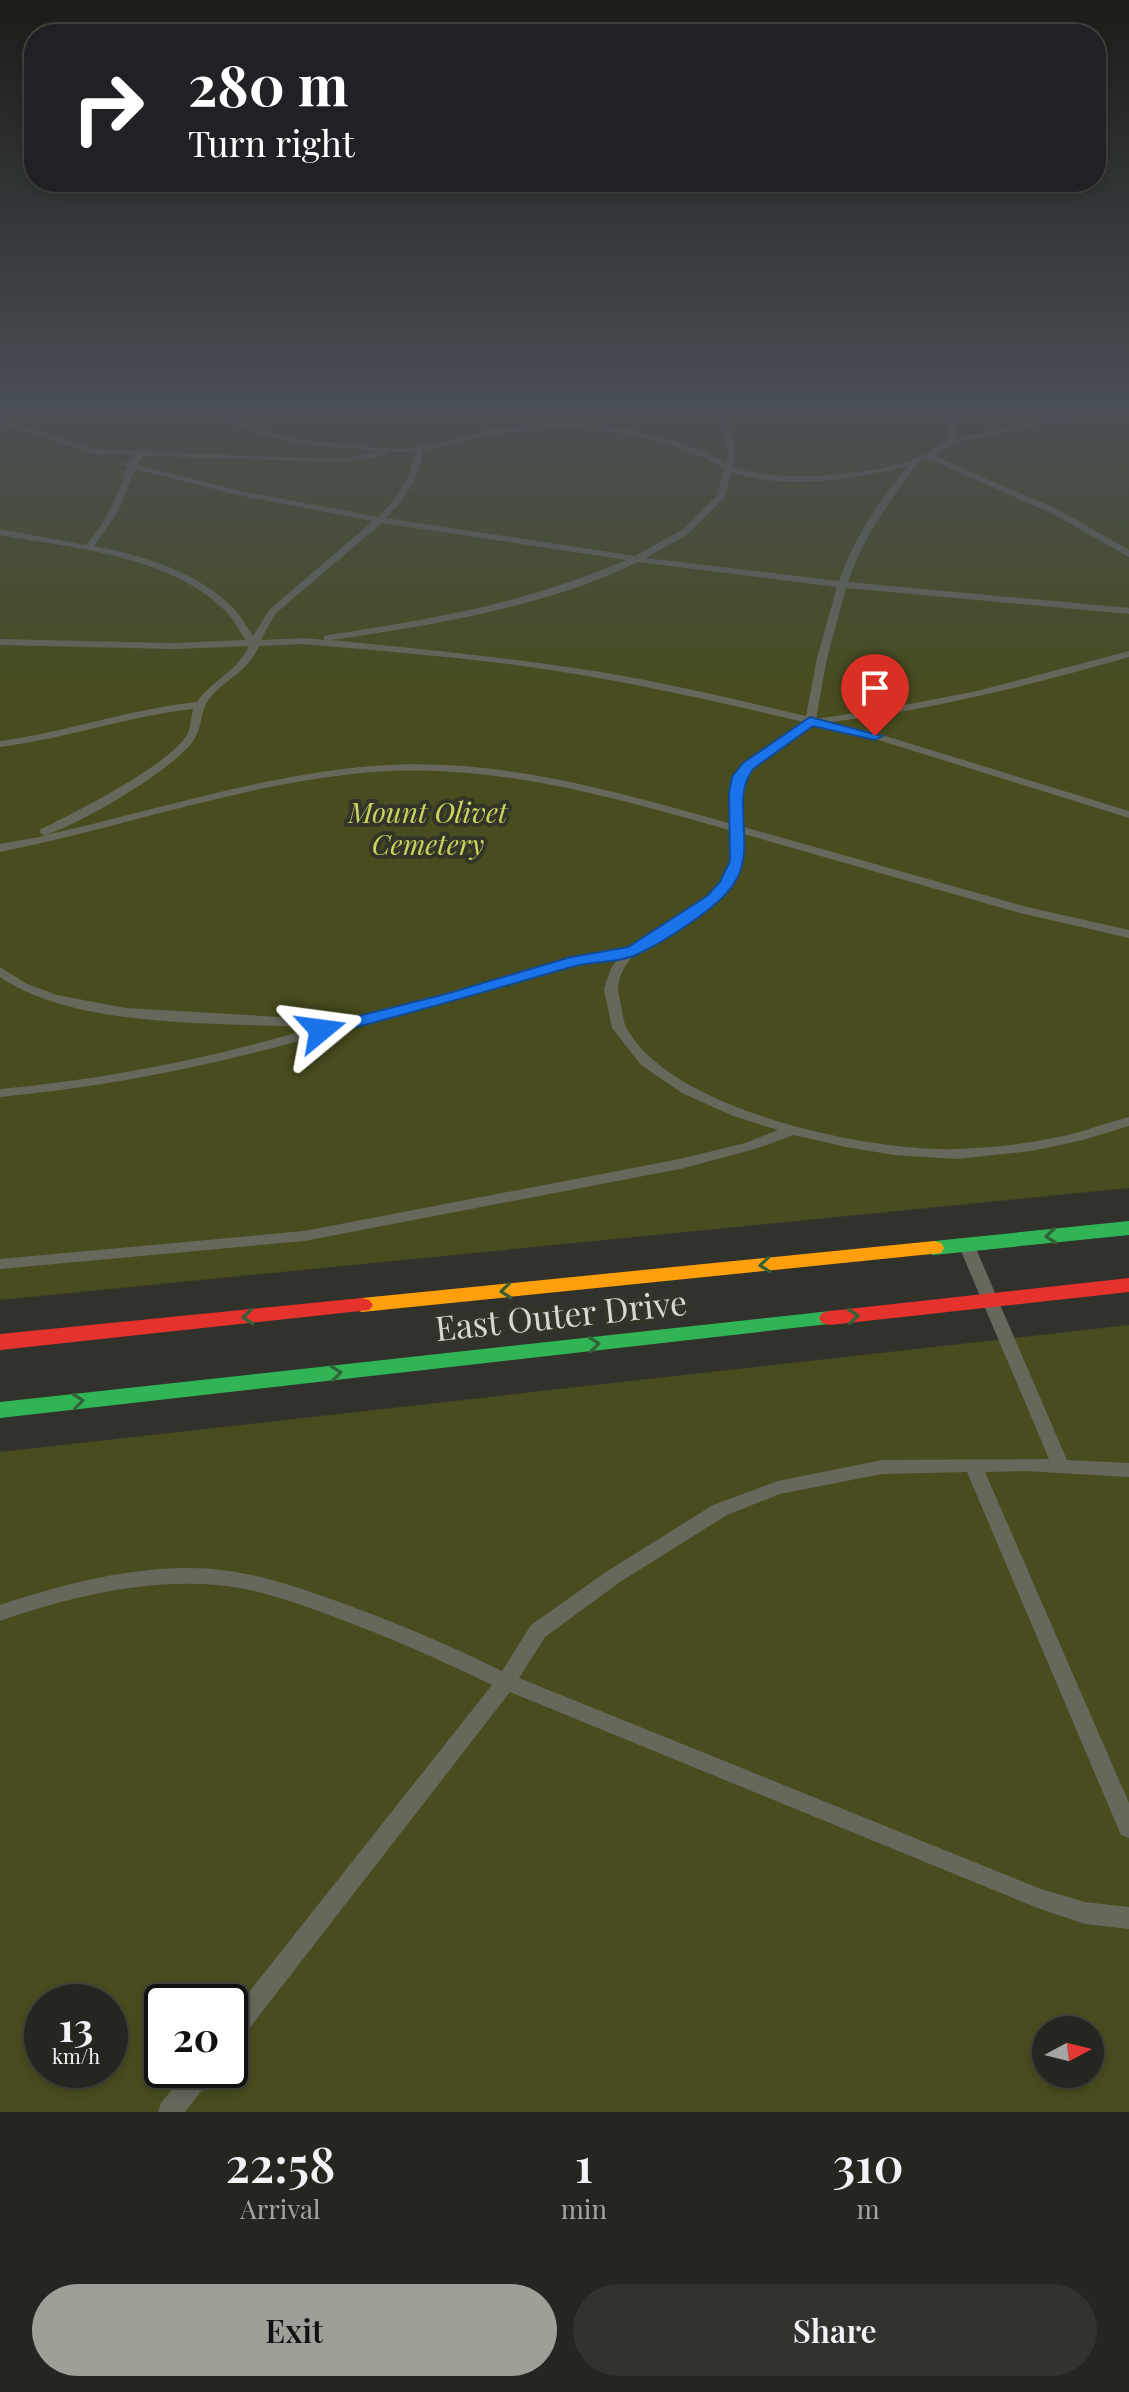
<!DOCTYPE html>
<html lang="en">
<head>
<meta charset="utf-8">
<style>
  :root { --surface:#262621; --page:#32322e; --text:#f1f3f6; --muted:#a4a5a5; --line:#42433f; --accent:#9e9f97 }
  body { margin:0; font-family:"Playfair Display",serif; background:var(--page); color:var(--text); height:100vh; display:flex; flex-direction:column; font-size:30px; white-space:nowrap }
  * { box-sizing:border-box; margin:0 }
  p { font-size:26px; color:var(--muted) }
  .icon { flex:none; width:44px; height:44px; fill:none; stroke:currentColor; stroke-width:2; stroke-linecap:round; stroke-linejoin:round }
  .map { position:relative; height:2112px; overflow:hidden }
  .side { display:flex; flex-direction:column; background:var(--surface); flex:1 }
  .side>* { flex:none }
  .top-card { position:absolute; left:24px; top:24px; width:1082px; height:168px; border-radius:32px; box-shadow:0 4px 12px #0003,0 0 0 2px var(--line); background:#202124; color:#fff; overflow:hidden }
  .needle { width:52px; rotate:83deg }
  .fabs { position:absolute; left:1032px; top:2016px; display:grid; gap:16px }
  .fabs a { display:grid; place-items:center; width:72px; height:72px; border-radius:50%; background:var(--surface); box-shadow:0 4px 12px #0003,0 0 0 2px var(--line); font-size:40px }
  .speed { position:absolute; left:24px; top:1984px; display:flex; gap:16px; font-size:40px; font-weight:700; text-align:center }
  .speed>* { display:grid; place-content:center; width:104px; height:104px; border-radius:50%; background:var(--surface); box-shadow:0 4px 12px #0003,0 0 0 2px var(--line); line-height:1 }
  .speed small { font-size:20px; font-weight:400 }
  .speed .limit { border:4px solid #111; border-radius:12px; background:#fff; color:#111 }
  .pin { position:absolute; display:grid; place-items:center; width:68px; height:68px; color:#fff; margin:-82px -34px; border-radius:50% 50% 50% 0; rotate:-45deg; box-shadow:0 0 8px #0007 }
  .pin .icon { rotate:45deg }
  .me { position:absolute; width:88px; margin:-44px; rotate:74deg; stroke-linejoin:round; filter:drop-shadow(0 0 6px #0008) }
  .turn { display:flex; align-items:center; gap:28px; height:168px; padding:0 32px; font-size:36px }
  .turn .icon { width:104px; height:104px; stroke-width:2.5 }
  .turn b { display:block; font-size:56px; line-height:68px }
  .eta { display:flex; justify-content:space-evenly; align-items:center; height:136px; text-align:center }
  .eta b { font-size:48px; font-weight:600; line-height:56px }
  .cta { display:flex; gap:16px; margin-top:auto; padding:16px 32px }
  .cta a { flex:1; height:92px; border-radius:48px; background:var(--accent); color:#111; font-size:32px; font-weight:600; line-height:92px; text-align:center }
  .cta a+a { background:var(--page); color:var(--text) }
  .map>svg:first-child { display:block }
</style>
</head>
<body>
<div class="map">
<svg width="1129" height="2112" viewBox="0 0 1129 2112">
  <rect width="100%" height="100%" fill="#32322c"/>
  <g fill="#484c1e" fill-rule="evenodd">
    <path d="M0,401H1129V1188L0,1300Z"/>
    <path d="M1129,1325V2112H0V1452ZM42,2002H110V2070H42ZM162,2002H230V2070H162ZM1046,2030H1090V2074H1046Z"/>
  </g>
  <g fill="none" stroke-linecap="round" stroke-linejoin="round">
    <g fill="#66685c" fill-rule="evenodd">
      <path d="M197,401C213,401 226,416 240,422C266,434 294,439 322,442C350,444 386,451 413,448C437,445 460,435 484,431C566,416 652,423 726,463C732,440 718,418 704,401H712C728,420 740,442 733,466C774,485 886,475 926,454C933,450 940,445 947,440L949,420L933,401H941L957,420L955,438L1056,418L970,401H988L1057,414H1060V418L1129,409V413L1043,424L954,443L934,456L1057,509L1129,550V557L1051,513L928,459L919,462C890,500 863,537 848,582L1129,608V614L846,588L827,658L816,719L900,706L977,691L1129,651V657C1031,685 933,710 831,722L879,734L1129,811V818L872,738L813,724C771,768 735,750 744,827L1027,907L1129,930V938L1020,913L744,834C750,931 625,920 618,988C618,993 620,1000 621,1006C623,1013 623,1022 627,1029C673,1111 870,1152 957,1149C999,1148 1042,1142 1083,1131C1098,1126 1113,1121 1129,1117V1126L1083,1140L1032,1151L956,1159L894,1155L846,1147L794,1135L755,1149L680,1169L304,1241L0,1269V1259L304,1231L680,1159L745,1143L778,1130L733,1116L682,1093L641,1065L612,1028L604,989L611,968L620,957L551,972L371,1022L339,1027L337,1030C226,1063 115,1086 0,1097V1089C108,1079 212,1058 316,1027C225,1023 75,1029 0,977V967L27,984L57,995L126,1008L315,1019L359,1017L542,967L628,948L710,895L724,880L732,860V831C616,798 497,763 374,772C247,782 124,827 0,852V844L45,836L39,832L41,829C74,813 172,764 188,733C191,726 191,717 193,709C128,716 65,739 0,747V741C67,732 130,709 197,702C212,680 238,671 249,646L173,649L0,645V639L173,643L246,640C240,632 235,622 229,615C176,556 73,548 0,535V529L86,545C106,522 118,496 127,467L121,464L125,462L130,463L135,455L106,454L102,456L0,423V418L94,449L301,458H347L380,451C316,444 249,446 197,401ZM548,429C612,428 668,438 724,468L717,496L682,530L635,556L386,518C406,497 419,480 423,451L488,435ZM387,452H415C411,479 397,498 378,517L237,490L137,465L143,456L347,462L387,455ZM908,466C879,501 854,538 839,581L646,558L688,534L724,498L732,472C781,491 857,479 908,466ZM135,469L237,495L373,521L269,610L253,636C247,627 242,618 235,610C199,572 145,556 94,546L119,510ZM382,523L627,560C606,568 585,577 563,584C487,610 407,623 328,635L324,636V640L303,638L261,640L275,614ZM638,562L837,587L817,658L806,716C729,698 652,679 574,668C493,656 412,648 331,640C429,626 550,606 638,562ZM303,644C394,652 486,659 576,674C652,687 728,704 803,722C761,758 725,757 732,824C615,791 495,756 373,766C261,775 154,811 45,835C81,824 167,773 191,744C203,730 199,713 209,699C226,678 247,673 259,646Z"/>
      <path d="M966,1239L972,1240L974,1244L1067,1460L1129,1463V1477L1024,1471L985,1472L1129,1803V1838L1121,1835L1118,1828L967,1472L882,1474L780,1494L727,1515L620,1582L545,1637L519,1678L1041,1889L1085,1902L1129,1907V1929L1085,1924L1040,1909L510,1692L238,2043L230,2047V2016L492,1685C439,1659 384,1635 329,1615C292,1601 255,1588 216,1585C142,1579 70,1597 0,1621V1605C60,1585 121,1569 185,1568C239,1567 289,1584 339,1602C395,1622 449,1645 502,1671L531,1625L606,1572L713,1505L778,1481L882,1460L1049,1459L958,1244L960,1240Z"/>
      <path d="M188,2070H215L211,2078L185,2112H158L161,2103Z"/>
    </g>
    <g fill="#30b455" fill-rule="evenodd">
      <path d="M1129,1221V1235L934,1255L927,1253L924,1248L927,1243L934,1241Z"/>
      <path d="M830,1311L838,1313L841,1318L838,1323L0,1418V1402Z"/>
    </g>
    <path fill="#ff9f0a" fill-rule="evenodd" d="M934,1241L941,1243L944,1248L941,1253L362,1312L355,1310L351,1305L355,1300L362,1298Z"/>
    <g fill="#e5322d" fill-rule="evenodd">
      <path d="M1129,1278V1292L830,1325L822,1323L819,1318L822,1313L830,1311Z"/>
      <path d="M362,1298L369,1300L373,1305L369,1310L0,1350V1334Z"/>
    </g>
  </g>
  <defs><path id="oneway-chevron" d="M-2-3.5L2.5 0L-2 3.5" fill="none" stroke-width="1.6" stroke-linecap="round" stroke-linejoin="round" transform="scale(2)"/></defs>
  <g stroke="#336138">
    <use href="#oneway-chevron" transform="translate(1051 1236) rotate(174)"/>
    <use href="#oneway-chevron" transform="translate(765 1265) rotate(174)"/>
    <use href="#oneway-chevron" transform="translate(506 1291) rotate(174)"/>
    <use href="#oneway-chevron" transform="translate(853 1316) rotate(-6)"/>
    <use href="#oneway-chevron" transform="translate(248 1317) rotate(174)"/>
    <use href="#oneway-chevron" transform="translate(594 1344) rotate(-6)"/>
    <use href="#oneway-chevron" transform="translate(336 1373) rotate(-6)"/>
    <use href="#oneway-chevron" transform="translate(78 1401) rotate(-6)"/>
  </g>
  <linearGradient id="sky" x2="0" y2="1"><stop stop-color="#1c1c18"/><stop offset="0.58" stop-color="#494f56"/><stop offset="1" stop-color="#494f56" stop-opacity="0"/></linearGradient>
  <rect width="1129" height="697" fill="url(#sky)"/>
  <path fill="#1a73e8" stroke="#114b97" stroke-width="2" d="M810,717L882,736L875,740L813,726L753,769C729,802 759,848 733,885C719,907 665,941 640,953C621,963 595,961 575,966C490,990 407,1015 321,1036L312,1030L315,1027L446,994L571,957L628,947L707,896L720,882L730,861L729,793L732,777L743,763Z"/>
  <g text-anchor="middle" stroke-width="8" stroke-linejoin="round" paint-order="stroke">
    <g font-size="28" font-style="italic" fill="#cbd45d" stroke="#343529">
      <text x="428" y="823">Mount Olivet<tspan x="428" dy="32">Cemetery</tspan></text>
    </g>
    <g font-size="34" fill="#d8d9d1" stroke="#343529">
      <text transform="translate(561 1316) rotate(-6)" y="12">East Outer Drive</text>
    </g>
  </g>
</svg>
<div class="fabs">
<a><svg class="needle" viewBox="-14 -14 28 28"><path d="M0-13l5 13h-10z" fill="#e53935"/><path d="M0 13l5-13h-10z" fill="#a4a5a5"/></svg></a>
</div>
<div class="speed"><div>13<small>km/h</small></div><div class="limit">20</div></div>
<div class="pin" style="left:875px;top:736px;background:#d93025"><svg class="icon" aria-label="arrive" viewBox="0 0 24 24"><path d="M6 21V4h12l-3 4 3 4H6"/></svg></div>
<svg class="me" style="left:321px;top:1030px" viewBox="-20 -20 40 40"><path d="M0-17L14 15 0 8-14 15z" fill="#1a73e8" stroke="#fff" stroke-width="4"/></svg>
<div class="top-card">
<div class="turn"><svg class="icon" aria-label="right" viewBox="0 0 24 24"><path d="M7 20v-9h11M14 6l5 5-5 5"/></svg><div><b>280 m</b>Turn right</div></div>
</div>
</div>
<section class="side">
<div class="eta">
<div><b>22:58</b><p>Arrival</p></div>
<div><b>1</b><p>min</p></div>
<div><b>310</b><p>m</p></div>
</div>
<div class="cta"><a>Exit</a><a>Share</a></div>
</section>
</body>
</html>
